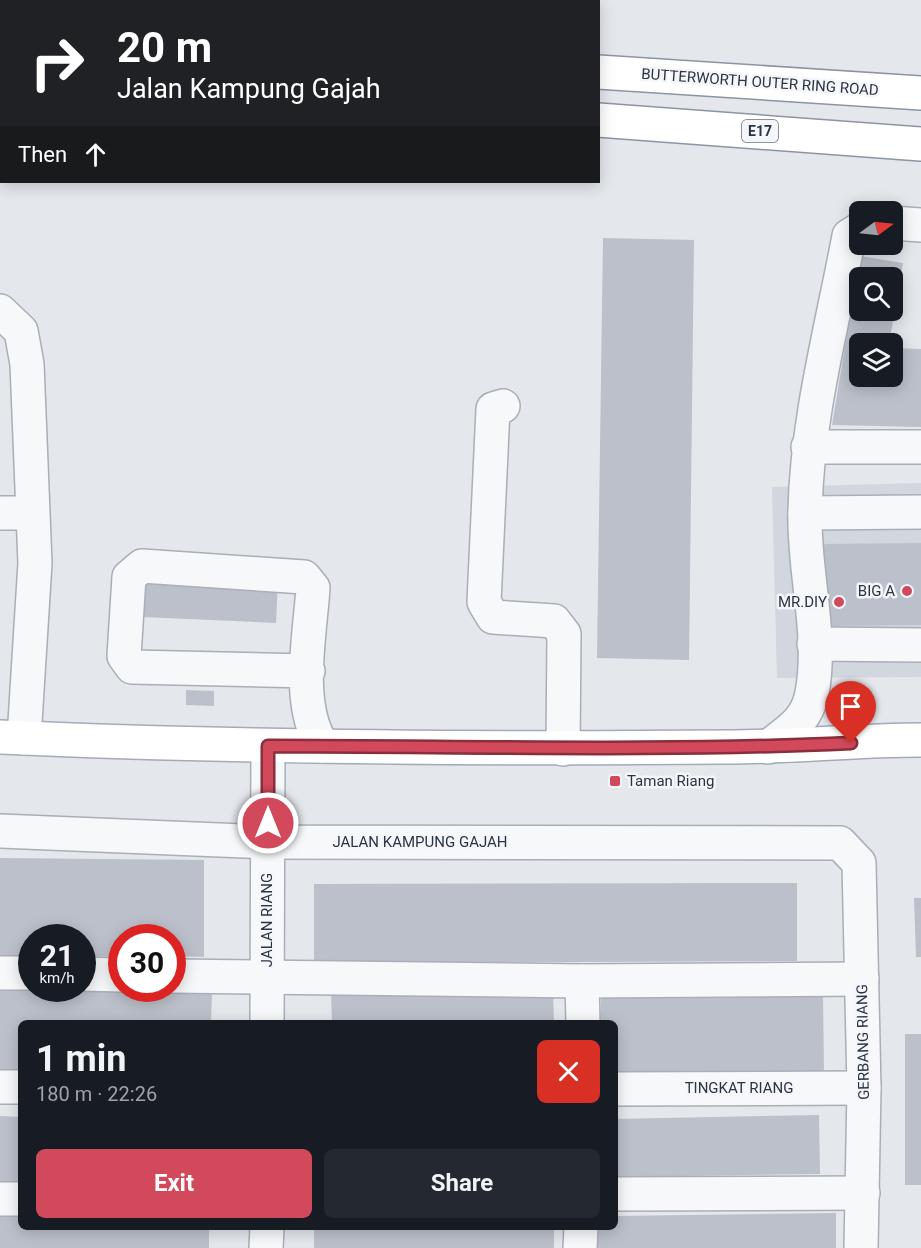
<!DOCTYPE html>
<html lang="en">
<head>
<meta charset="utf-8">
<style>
  :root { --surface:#171b24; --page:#242831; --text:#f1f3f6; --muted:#9ea1a6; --accent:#d1495b }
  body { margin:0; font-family:Roboto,sans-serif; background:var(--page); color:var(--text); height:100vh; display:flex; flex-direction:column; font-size:22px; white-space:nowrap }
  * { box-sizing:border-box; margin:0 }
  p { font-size:20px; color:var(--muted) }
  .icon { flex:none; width:33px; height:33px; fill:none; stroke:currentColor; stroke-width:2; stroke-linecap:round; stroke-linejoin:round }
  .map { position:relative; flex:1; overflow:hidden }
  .side { position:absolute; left:18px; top:1020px; width:600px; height:210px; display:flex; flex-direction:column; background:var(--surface); border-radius:9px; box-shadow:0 3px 15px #0003 }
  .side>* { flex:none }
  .top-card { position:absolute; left:0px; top:0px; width:600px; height:183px; box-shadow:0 3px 15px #0003; background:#202124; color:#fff; overflow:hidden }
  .needle { width:39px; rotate:75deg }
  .buttons { position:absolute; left:849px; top:201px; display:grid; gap:12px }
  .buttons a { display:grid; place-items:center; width:54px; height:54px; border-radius:9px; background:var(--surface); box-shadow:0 3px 15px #0003; font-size:30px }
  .speed { position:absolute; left:18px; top:924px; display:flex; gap:12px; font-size:30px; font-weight:700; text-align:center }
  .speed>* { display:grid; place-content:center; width:78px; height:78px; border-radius:50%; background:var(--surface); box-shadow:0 3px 15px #0003; line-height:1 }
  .speed small { font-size:15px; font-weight:400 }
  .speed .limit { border:9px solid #d22; background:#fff; color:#111 }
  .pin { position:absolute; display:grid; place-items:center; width:51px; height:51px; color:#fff; margin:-62px -26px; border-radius:50% 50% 50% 0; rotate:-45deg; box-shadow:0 0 6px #0007 }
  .pin .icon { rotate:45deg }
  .me { position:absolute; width:66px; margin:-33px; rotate:0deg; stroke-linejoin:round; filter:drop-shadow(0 0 4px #0008) }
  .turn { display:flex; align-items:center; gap:21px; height:126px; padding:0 18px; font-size:27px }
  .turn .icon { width:78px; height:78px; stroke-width:2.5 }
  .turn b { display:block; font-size:42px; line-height:51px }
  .then { display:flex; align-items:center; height:57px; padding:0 18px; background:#0003; gap:12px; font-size:22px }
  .round { display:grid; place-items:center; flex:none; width:63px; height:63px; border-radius:9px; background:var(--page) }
  .summary { display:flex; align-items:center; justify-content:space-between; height:102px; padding:0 18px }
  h1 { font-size:36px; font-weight:700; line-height:45px }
  .action { display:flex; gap:12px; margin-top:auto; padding:12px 18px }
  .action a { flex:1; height:69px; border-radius:9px; background:var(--accent); color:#fff; font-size:24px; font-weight:700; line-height:69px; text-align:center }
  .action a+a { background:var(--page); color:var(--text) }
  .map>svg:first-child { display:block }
</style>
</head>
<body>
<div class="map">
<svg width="921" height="1248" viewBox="0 0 921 1248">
  <rect width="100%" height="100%" fill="#e4e7ec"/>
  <path fill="#d2d6de" d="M921,483V677L777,678L772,487Z"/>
  <g fill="#bbc0ca" fill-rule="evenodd">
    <path d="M603,238L694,240L689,660L597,658Z"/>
    <path d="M860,256L903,263L889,344H860V376H892V348L921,349V427L832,425ZM860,278H892V310H860Z"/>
    <path d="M921,543V625L821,626V544Z"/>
    <path d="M144,573L278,579L276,623L142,617Z"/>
    <path d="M186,690L214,691V706L186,705Z"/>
    <path d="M0,858L204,860V957L172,956V938H122V956H82V938H32V955H0Z"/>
    <path d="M797,883V961L314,963V884Z"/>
    <path d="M914,898H921V957H916Z"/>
    <path d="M0,986L212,992L211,1023H21V1079L0,1078Z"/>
    <path d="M553,991L554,1023H332L331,992Z"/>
    <path d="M823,993L824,1074L615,1075V1023H601V995Z"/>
    <rect x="905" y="1034" width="16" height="151"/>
    <path d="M819,1115L820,1174L615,1177V1119Z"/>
    <path d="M0,1116L21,1117V1187L0,1186Z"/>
    <path d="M836,1213V1248H596V1227H615V1216Z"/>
    <path d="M0,1214L21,1215V1227H209V1248H0Z"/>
    <rect x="314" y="1227" width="240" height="21"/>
  </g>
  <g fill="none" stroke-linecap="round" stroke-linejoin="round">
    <g stroke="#a9aeb7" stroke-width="36">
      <g id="minor">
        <path d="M892,223L921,225"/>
        <path d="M0,311L21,331L27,364L35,563L24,738"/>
        <path d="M503,406L493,409L484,602L493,617L554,621L564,634L563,749"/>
        <path d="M808,447H921"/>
        <path d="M0,513H32"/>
        <path d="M805,513L921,512"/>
        <path d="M814,644L921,645"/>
        <path d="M308,671L132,667L124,656L129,577L142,566L304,577L313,588C310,635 295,706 323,746"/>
        <path d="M768,747C789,730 807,721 812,693C823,633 803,571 805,511C807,418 832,327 849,236L860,229"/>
        <path d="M0,831L268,842L840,843L859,863L864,1088L861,1248"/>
        <path d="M0,973H32"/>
        <path d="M82,974L122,975"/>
        <path d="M172,976L582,981L862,979"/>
        <path d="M582,981L583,1023"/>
        <path d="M267,1023L268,746"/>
        <path d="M0,1087H21"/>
        <path d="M615,1089L864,1088"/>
        <path d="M615,1194L863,1193"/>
        <path d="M0,1199H21"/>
        <path d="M266,1248L267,1227"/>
        <path d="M580,1248L581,1227"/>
      </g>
    </g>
    <g stroke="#a3abb8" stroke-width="36">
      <path id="major" d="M0,737C242,748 484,749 727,747C791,747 856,740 921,740"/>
    </g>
    <g stroke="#8b94a3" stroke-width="36">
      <g id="highway">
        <path d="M0,37H2"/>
        <path d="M598,72L921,93"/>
        <path d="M0,80H2"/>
        <path d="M598,120L921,144"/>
      </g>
    </g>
    <use href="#minor" stroke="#f7f8fa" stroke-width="33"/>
    <use href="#major" stroke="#fff" stroke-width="33"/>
    <use href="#highway" stroke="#fff" stroke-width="33"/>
  </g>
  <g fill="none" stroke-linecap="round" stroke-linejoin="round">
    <g stroke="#882f3b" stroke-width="15">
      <path id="route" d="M268,823V746C462,746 657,752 851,743"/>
    </g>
    <use href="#route" stroke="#d1495b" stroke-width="10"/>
  </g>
  <g fill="#d1495b" stroke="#f4f6f9" stroke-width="2">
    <circle cx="907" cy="591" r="6"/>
    <circle cx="839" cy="602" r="6"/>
    <rect x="609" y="775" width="12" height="12" rx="3"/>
  </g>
  <g text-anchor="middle" stroke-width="5" stroke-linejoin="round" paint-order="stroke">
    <rect fill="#f4f6f9" stroke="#676e7b" stroke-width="1.5" x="742" y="120" width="36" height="22" rx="4.5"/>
    <g font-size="14" font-weight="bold" fill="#2b3445">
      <text x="760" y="136">E17</text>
    </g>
    <g font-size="15" fill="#2b3445" stroke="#f4f6f9">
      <text transform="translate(760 82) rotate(4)" y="5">BUTTERWORTH OUTER RING ROAD</text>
      <text x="420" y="847">JALAN KAMPUNG GAJAH</text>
      <text transform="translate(267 920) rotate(-90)" y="5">JALAN RIANG</text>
      <text transform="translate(863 1042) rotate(-91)" y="5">GERBANG RIANG</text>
      <text x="739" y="1093">TINGKAT RIANG</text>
    </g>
    <g font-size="15" fill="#2b3445" stroke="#f4f6f9" text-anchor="end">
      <text x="895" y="596">BIG A</text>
      <text x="827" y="607">MR.DIY</text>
      <text x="627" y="786" text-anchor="start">Taman Riang</text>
    </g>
  </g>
</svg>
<div class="buttons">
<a><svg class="needle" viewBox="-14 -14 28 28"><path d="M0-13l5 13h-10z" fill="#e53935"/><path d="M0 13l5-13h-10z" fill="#9ea1a6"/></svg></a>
<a><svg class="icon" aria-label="search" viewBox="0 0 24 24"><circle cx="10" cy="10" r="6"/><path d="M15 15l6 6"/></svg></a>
<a><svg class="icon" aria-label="layers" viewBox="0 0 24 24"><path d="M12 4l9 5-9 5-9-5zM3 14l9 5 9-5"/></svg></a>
</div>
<div class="speed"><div>21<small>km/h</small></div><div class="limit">30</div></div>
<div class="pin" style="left:851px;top:743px;background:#d93025"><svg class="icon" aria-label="arrive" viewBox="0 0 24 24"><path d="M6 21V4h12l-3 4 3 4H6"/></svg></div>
<svg class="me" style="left:268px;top:823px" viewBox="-20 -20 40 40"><circle r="17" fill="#d1495b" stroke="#fff" stroke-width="3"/><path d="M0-11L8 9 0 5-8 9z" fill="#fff"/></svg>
<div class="top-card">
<div class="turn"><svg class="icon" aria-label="right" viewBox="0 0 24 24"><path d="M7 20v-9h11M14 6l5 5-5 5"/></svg><div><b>20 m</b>Jalan Kampung Gajah</div></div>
<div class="then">Then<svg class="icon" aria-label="ahead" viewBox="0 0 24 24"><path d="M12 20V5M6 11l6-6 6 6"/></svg></div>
</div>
<section class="side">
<div class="summary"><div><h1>1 min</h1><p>180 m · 22:26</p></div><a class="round" style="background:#d93025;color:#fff"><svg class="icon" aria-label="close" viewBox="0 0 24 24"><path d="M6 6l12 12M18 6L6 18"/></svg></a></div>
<div class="action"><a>Exit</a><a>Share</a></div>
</section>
</div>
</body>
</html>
